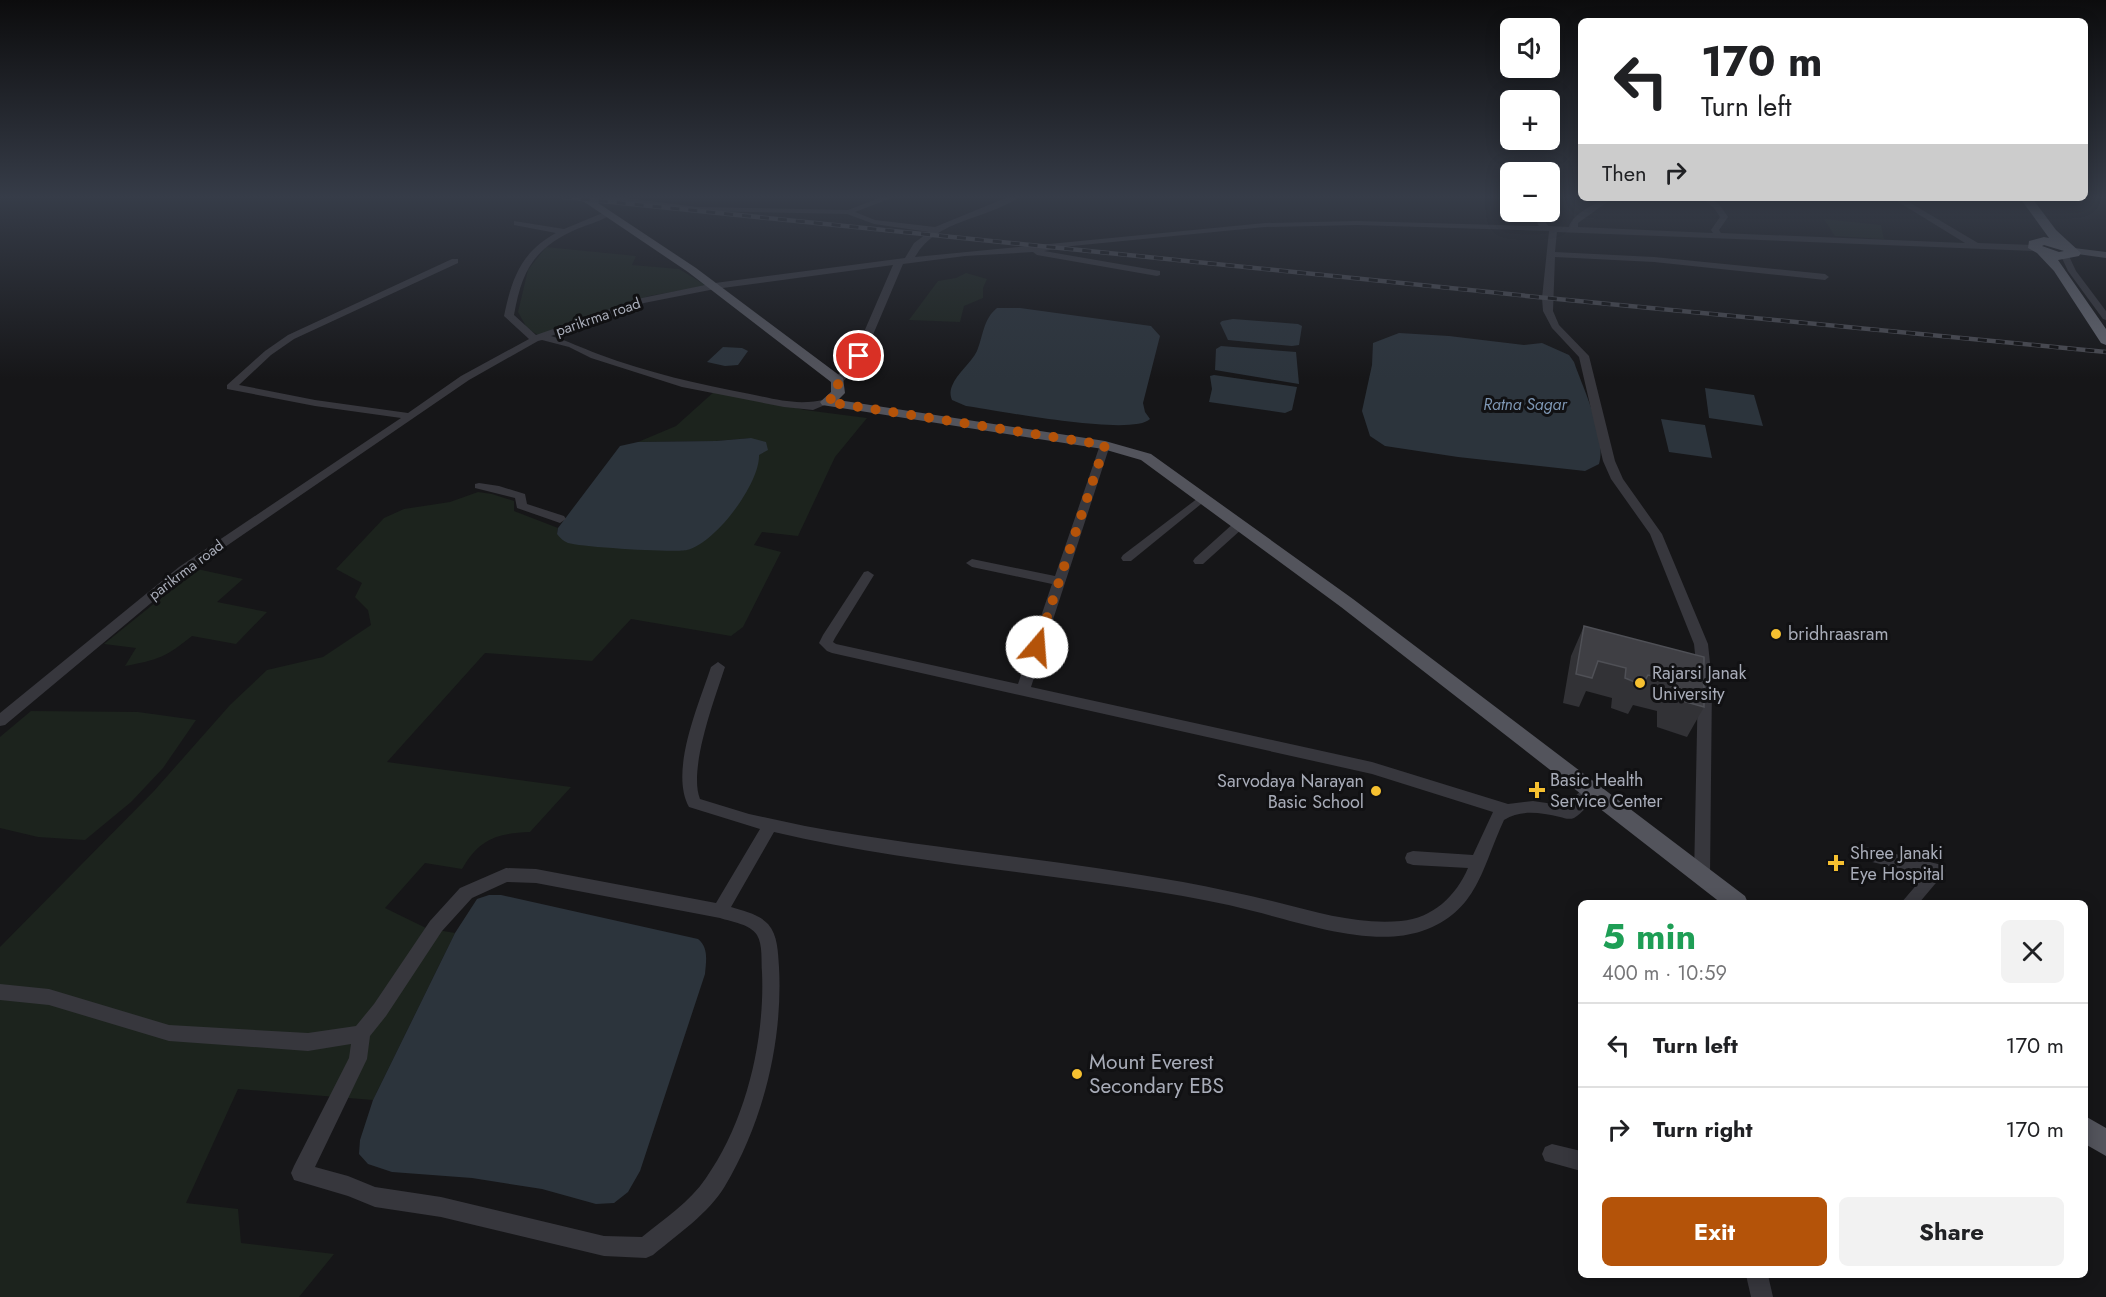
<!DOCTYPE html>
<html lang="en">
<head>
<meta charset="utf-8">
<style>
  :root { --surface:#fff; --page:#f2f2f2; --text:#202124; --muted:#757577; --line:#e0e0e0; --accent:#b45309 }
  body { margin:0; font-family:Jost,sans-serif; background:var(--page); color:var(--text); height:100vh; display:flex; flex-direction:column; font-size:22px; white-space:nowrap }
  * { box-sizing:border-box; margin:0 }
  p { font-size:20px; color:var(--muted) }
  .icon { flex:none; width:33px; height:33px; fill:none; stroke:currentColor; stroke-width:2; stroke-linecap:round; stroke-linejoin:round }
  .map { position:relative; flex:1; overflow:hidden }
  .side { position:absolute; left:1578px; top:900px; width:510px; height:378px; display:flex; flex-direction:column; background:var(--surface); border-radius:9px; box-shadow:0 3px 15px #0003 }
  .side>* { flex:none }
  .banner { position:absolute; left:1578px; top:18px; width:510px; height:183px; border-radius:9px; box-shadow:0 3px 15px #0003; background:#fff; color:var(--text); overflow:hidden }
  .tools { position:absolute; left:1500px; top:18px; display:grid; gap:12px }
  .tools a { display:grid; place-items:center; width:60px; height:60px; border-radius:9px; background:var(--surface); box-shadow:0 3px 15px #0003; font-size:30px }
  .pin { position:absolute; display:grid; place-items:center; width:51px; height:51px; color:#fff; margin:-26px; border:3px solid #fff; border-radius:50%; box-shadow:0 2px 6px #0007 }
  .me { position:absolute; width:66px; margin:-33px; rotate:18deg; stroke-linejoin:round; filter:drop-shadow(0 0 4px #0008) }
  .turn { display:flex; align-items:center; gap:21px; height:126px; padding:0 24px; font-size:27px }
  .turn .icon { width:78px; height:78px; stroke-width:2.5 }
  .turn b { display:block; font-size:42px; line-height:51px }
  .then { display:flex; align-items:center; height:57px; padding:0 24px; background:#0003; gap:12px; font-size:22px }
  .round { display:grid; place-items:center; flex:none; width:63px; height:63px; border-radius:9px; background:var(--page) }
  .summary { display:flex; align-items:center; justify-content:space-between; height:102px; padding:0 24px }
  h1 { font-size:36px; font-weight:700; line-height:45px; color:#1e9e55 }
  .primary-button { display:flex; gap:12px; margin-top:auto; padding:12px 24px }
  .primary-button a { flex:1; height:69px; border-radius:9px; background:var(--accent); color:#fff; font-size:24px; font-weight:700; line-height:69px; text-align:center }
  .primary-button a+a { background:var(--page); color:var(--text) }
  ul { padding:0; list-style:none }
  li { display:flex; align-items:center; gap:18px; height:84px; padding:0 24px; border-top:2px solid var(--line) }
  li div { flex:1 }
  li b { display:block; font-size:22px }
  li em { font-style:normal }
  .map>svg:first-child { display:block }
</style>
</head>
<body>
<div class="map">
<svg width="2106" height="1297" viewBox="0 0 2106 1297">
  <rect width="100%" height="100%" fill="#161618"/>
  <g fill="#1c231d">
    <path d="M1824,219L1881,225L1884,239L1835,236Z"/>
    <path d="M546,247L636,256L632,265L679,269L707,286L649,296L538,335L527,328L518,312L528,270Z"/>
    <path d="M966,273L987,279L983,288V298L964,306L960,322L909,320L938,281L956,278Z"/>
    <path d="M716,390L805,410L867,418L835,457L798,536L762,532L754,545L781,552L743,627L731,636L631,619L592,661L485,653L387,762L571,787L530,832C497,833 479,839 462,869L425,863L385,908L426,928L455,933L373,1100L238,1089L186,1203L238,1209L241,1243L334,1254L299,1297H0V947L154,791L230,705L267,670L323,657L371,625L368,610L355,597L362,583L336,569L384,518L404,509L450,502L478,492L492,494L514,501V511L558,528L557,534L639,549L687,550L751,438L716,441L638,442L676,426Z"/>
    <path d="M197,569L243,579L217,602L267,612L236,644L192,636C166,657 158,660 125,666L136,648L104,644Z"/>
    <path d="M31,711L138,712L196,720L163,768L131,802L85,840L38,837L0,828V737Z"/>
  </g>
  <g fill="#2c343c">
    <path d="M997,308H1020L1151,326L1160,336L1143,403L1145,412L1150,419C1132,437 995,410 966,406L952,400C950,395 950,391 952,386C957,373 971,363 977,351C983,337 983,319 997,308Z"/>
    <path d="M1233,319L1298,324L1302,326L1299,345L1292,346L1228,340L1220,323L1222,321Z"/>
    <path d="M1399,333L1449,336L1524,345L1542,343L1569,355L1574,362C1583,388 1607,438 1599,464L1585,471L1458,457L1385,446L1370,436L1362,411L1372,365L1373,343Z"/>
    <path d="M1221,346L1296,352L1299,384L1215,370L1216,349Z"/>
    <path d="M723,347L742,348L748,351L738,365L725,366L707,362Z"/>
    <path d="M1214,375L1297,387L1292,410L1285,413L1209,402L1212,389L1210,376Z"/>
    <path d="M1705,388L1754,395L1763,426L1709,418Z"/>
    <path d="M1661,419L1705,425L1712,458L1669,452Z"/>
    <path d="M751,438L766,442L768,450L759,455C760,483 716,543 687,550C675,553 581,547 568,543C563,541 560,538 557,534L558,528L620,446L638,442L716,441Z"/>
    <path d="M489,895H501L698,939C709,948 706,961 705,974L640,1171L628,1192L614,1203L596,1204L542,1189L472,1178L392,1172L368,1164L359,1154L360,1140L373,1100L455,933L477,899Z"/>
  </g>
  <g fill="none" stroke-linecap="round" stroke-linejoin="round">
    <g fill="#37373d" fill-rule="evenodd">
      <path d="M593,197H618L697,207L848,210L882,197H894L855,212L875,220L935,227L1008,197H1019C986,220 936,219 915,257L1265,223L1357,221L1539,226L1532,212H1540L1548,226L1569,227C1571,215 1601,198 1613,198L1578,223V227L1713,233L1711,230L1720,217L1714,208L1702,198C1716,198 1721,206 1728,217L1719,230L1721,233L1965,243L1892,198H1902L1978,243L2035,245L2039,248L2035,251L1557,232L1555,252L1654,257L1825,274L1829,277L1825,280L1654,262L1555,257L1553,311L1559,325L1589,356L1615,461L1623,479L1662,534L1708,644L1712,682L1710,877L1708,882L1702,884L1696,882L1694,877L1698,682L1694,644L1650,534L1611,479L1603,461L1579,357L1552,328L1543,311L1542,298L1549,231L1357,225L1265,227L1072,246L1044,251L1160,271V275L1157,276L1037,255L1033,252L965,256L903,264L864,356L842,383L838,384L833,381L854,355L893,265L715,289L644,303L551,336C568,341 582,348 598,354C648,373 699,384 750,394C778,400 799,406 827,399L832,402L813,410L784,407L682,387L591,358L569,347L542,340L538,341L469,380L187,573L5,725L0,726V713L179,567L401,418L315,406L227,389V385L265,351L288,335L452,259H458V263L294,339L271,355L239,385L315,400L408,413L461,376L529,339L504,316C512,278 521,252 556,233L514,225V221L564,229L605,212L612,214C602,221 589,224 577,229C534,248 522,270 514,315L536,335L642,298L715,283L905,258L914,243L929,232L874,224L847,214L697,211Z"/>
      <path d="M1486,197H1510V201Z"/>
      <path d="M2062,254H2068L2076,271L2106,311V320L2103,319L2068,271L2061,256Z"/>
      <path d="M1105,442L1110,445L1031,687L1372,762L1508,804L1533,801L1567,806C1575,798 1584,782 1597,786L1600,790L1597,794C1591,801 1582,814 1574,818C1569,820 1564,818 1560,817C1540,813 1522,809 1504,820C1482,867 1478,912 1422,931C1373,948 1302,923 1253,911C1222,903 1191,897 1159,892C1031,871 900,862 774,832L731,907C743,911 759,914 768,924C778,935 778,953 779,967C783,1042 763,1122 725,1186C708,1214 678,1234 653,1255L646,1258L604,1256L441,1217L375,1207L348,1196L294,1180L291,1173L294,1166L349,1058L351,1044L308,1051L169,1041L49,1005L0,1000V984L49,989L169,1025L308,1033L356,1026L374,1004L430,921L460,888L506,868L536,869L716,903L760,829L689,807C669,771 699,704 711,667L718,662L725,667C715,698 688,769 700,799L749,814L805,826C930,849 1057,859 1183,882C1215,888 1248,895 1280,903C1319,913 1361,925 1401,921C1433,918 1456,896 1468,868L1413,865L1407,863L1405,858L1407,853L1413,851L1473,855L1493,812L1372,774L832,653L827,651L819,643L823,635L864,572L868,571L874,575L835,638L833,642L836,644L1018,684L1052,584L972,567L966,563L972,559L1055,576L1100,445ZM507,882L536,883L720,918C732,922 750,924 757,935C763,945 761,961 762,972C765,1040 746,1121 706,1178C690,1202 664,1219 642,1237L604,1236L441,1197L375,1187L348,1176L315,1167L367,1059L370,1036L386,1016L442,931L472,898Z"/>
      <path d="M479,483L499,486L525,494L527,504L564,516L566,519L560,523L517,508L515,498L475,488V484Z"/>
      <path d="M1202,495L1206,496L1208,498L1206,500L1131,561H1123L1121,558L1123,555Z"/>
      <path d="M1239,521L1243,522L1245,525L1243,528L1203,564H1195L1193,561L1195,558L1235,522Z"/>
      <path d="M1866,847L1938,864L1944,866L1946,871L1919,903H1901L1925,875L1860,859L1858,854L1860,849Z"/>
      <path d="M1552,1144L1581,1151V1171L1545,1161L1542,1154L1545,1147Z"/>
      <path d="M1746,1275H1768L1773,1297H1751Z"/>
    </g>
    <g fill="#53545c" fill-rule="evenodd">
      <path d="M577,197H589L696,268L843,378L845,393L838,400L1105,441L1151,454L1353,599L1745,896L1748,903H1721L1341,607L1141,460L1103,449L822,405L820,402L831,392V382L688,272Z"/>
      <path d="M2074,248L2106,252V258L2070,253V249Z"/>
      <path d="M2085,1116L2106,1128V1156L2085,1144Z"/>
    </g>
    <path fill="#63656e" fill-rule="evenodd" d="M2020,198H2032L2056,230L2081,253L2079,256L2058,260L2106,329V345L2101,343L2054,271L2037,253L2028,248L2029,241L2044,237L2049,238ZM2044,245L2064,251L2059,252L2042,246Z"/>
    <g stroke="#4a4b52" stroke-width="4.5">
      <path id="rail" d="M563,197L1547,298L2106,352"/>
    </g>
    <use href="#rail" stroke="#111113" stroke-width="3" stroke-dasharray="9" stroke-linecap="butt"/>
  </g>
  <path fill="#323236" d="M1584,626L1704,657V707L1687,737L1657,727V711L1633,705L1628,714L1611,708L1612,698L1586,691L1579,707L1563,703L1571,656Z"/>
  <path fill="#3f3f44" stroke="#4f5056" stroke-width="1.5" d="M1584,626L1704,657V707L1672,698V681L1648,675L1642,685L1625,678L1626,668L1598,661L1592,678L1576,674Z"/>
  <linearGradient id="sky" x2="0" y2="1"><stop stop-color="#0c0c0d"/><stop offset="0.52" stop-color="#363c48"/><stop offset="1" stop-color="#363c48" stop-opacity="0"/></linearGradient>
  <rect width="2106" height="379" fill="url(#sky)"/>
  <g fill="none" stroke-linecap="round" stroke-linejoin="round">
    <path stroke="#b45309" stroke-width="10" stroke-dasharray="0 18" d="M859,356L838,381V393L827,402L1105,445L1037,647"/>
  </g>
  <g fill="#f6c030" stroke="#111113" stroke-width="2">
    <circle cx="1776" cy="634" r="6"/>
    <circle cx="1640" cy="683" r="6"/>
    <path d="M1534 781h6v6h6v6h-6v6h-6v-6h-6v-6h6z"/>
    <circle cx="1376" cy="791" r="6"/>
    <path d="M1833 854h6v6h6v6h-6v6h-6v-6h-6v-6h6z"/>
    <circle cx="1077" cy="1074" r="6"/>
  </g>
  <g text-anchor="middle" stroke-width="6" stroke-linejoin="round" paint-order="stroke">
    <g font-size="15" fill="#a8acb8" stroke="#111113">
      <text transform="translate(598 317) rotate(-19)" y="5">parikrma road</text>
      <text transform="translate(186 570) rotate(-37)" y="5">parikrma road</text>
    </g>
    <g font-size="16" font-style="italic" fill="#7e97b4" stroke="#111113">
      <text x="1525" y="410">Ratna Sagar</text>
    </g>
    <g font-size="18" fill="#a8acb8" stroke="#111113" text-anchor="start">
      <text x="1788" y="640">bridhraasram</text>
      <text x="1652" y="679">Rajarsi Janak<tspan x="1652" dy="21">University</tspan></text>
      <text x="1550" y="786">Basic Health<tspan x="1550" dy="21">Service Center</tspan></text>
      <text x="1364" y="787" text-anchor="end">Sarvodaya Narayan<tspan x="1364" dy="21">Basic School</tspan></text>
      <text x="1850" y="859">Shree Janaki<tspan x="1850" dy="21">Eye Hospital</tspan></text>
    </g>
    <g font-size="21" fill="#a8acb8" stroke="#111113" text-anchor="start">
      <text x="1089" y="1069">Mount Everest<tspan x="1089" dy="24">Secondary EBS</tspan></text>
    </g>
  </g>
</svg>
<div class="tools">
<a><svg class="icon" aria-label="sound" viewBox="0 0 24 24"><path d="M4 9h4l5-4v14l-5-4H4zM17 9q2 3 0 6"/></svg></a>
<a>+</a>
<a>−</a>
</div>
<div class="pin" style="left:859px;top:356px;background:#d93025"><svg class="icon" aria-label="arrive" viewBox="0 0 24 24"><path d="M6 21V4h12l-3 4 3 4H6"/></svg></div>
<svg class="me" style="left:1037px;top:647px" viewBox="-20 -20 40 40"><circle r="19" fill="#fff"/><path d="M0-13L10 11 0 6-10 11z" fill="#b45309"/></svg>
<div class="banner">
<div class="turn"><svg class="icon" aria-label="left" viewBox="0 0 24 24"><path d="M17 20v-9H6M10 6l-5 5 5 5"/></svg><div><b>170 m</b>Turn left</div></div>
<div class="then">Then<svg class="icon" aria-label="right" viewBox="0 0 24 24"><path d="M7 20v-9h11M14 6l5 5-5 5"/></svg></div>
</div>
<section class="side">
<div class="summary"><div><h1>5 min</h1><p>400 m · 10:59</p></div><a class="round"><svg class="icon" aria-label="close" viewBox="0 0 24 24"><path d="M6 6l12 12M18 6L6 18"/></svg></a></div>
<ul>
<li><svg class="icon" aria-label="left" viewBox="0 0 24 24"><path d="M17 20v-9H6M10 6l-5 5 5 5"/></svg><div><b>Turn left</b></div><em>170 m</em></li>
<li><svg class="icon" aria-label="right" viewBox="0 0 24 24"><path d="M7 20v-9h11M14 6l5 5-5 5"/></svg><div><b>Turn right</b></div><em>170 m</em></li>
</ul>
<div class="primary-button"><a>Exit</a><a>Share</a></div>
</section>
</div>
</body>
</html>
